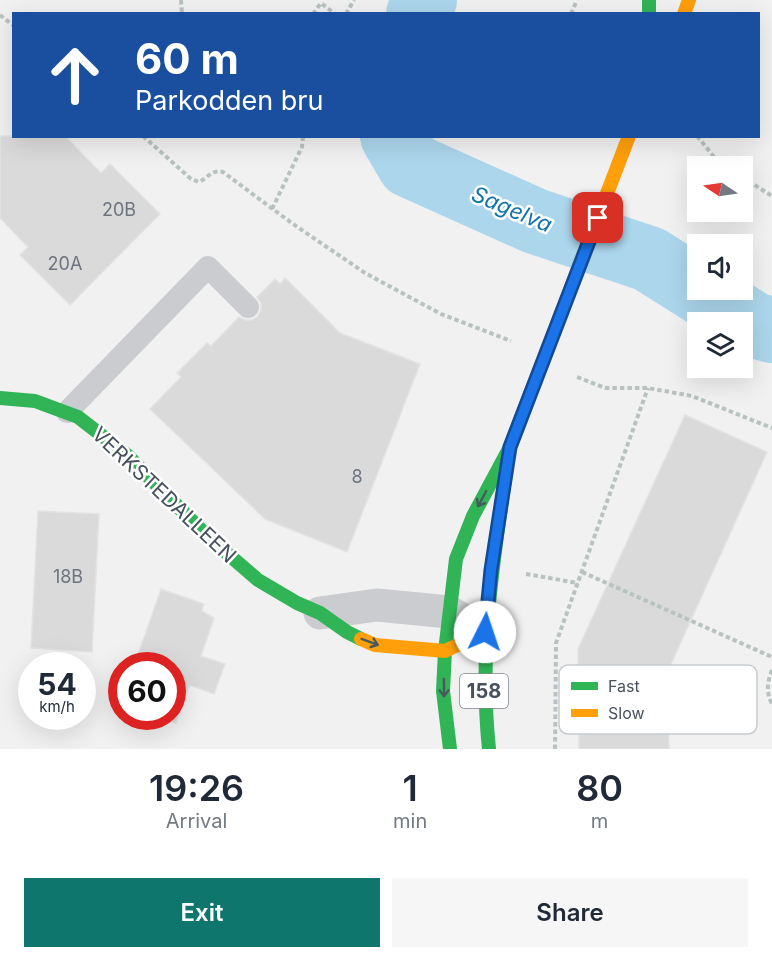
<!DOCTYPE html>
<html lang="en">
<head>
<meta charset="utf-8">
<style>
  :root { --surface:#fff; --page:#f6f6f7; --text:#1f2937; --muted:#747a83; --accent:#0f766e }
  body { margin:0; font-family:Inter,sans-serif; background:var(--page); color:var(--text); height:100vh; display:flex; flex-direction:column; font-size:22px; white-space:nowrap }
  * { box-sizing:border-box; margin:0 }
  p { font-size:20px; color:var(--muted) }
  .icon { flex:none; width:33px; height:33px; fill:none; stroke:currentColor; stroke-width:2; stroke-linecap:round; stroke-linejoin:round }
  .map { position:relative; height:749px; overflow:hidden }
  .panel { display:flex; flex-direction:column; background:var(--surface); flex:1 }
  .panel>* { flex:none }
  .top-card { position:absolute; left:12px; top:12px; width:748px; height:126px; border-radius:0px; box-shadow:0 6px 24px #0002; background:#1a4fa0; color:#fff; overflow:hidden }
  .needle { width:39px; rotate:283deg }
  .tools { position:absolute; left:687px; top:156px; display:grid; gap:12px }
  .tools a { display:grid; place-items:center; width:66px; height:66px; border-radius:0px; background:var(--surface); box-shadow:0 6px 24px #0002; font-size:30px }
  .speed { position:absolute; left:18px; top:652px; display:flex; gap:12px; font-size:30px; font-weight:700; text-align:center }
  .speed>* { display:grid; place-content:center; width:78px; height:78px; border-radius:50%; background:var(--surface); box-shadow:0 6px 24px #0002; line-height:1 }
  .speed small { font-size:15px; font-weight:400 }
  .speed .limit { border:9px solid #d22; background:#fff; color:#111 }
  .pin { position:absolute; display:grid; place-items:center; width:51px; height:51px; color:#fff; margin:-26px; border-radius:12px; box-shadow:0 3px 9px #0006 }
  .me { position:absolute; width:66px; margin:-33px; rotate:4deg; stroke-linejoin:round; filter:drop-shadow(0 0 4px #0008) }
  .turn { display:flex; align-items:center; gap:21px; height:126px; padding:0 24px; font-size:27px }
  .turn .icon { width:78px; height:78px; stroke-width:2.5 }
  .turn b { display:block; font-size:42px; line-height:51px }
  .eta { display:flex; justify-content:space-evenly; align-items:center; height:102px; text-align:center }
  .eta b { font-size:36px; font-weight:600; line-height:42px }
  .action { display:flex; gap:12px; margin-top:auto; padding:12px 24px }
  .action a { flex:1; height:69px; border-radius:0px; background:var(--accent); color:#fff; font-size:24px; font-weight:600; line-height:69px; text-align:center }
  .action a+a { background:var(--page); color:var(--text) }
  .map>svg:first-child { display:block }
</style>
</head>
<body>
<div class="map">
<svg width="772" height="749" viewBox="0 0 772 749">
  <rect width="100%" height="100%" fill="#f1f1f1"/>
  <g fill="none" stroke-linecap="round" stroke-linejoin="round">
    <g stroke="#acd6ec" stroke-width="66">
      <path d="M419,14L424,0"/>
      <path d="M393,136L410,165L535,221L649,259L754,325L772,330"/>
    </g>
  </g>
  <g fill="#dadadb" stroke="#e2e3e4" stroke-width="1.5">
    <path d="M0,136H65L101,173L110,164L160,214L70,305L20,255L28,247L0,218Z"/>
    <path d="M285,278L340,333L420,364L347,552L265,519L150,409L181,377L177,373L207,343L211,346L239,317L245,320H252L257,317L261,310V303L257,297L275,279L280,284Z"/>
    <path d="M685,415L767,452L667,673L669,749H579L578,649Z"/>
    <path d="M38,511L99,514L92,652L31,648Z"/>
    <path d="M161,589L204,604L202,611L214,618L201,656L225,664L214,694L190,685L176,723L172,722V666H134Z"/>
  </g>
  <g fill="none" stroke-linecap="round" stroke-linejoin="round">
    <g stroke="#b8c3c1" stroke-width="4" stroke-dasharray="4.5 3" stroke-linecap="butt">
      <path d="M181,0L182,14"/>
      <path d="M313,14L321,3L335,14"/>
      <path d="M346,14L354,0"/>
      <path d="M571,14L577,0"/>
      <path d="M0,15L14,26"/>
      <path d="M143,136L191,179L199,182C208,178 212,169 223,172L293,224L365,273L441,314L511,341"/>
      <path d="M697,136L715,158L727,166"/>
      <path d="M742,177L772,196"/>
      <path d="M272,209L302,147L303,136"/>
      <path d="M577,377L605,388H648L692,396L772,428"/>
      <path d="M582,572L772,657"/>
      <path d="M526,574L578,583"/>
      <path d="M772,670C767,683 766,692 772,704"/>
      <path d="M555,749L556,643L648,388"/>
    </g>
    <path stroke="#cacccf" stroke-width="22" d="M67,412L208,267L248,307"/>
    <path stroke="#cacccf" stroke-width="33" d="M320,613L377,605L449,612L485,632"/>
    <g stroke="#30b455" stroke-width="14">
      <path d="M649,0V14"/>
      <path d="M0,398L35,401L78,417L127,455L207,536L258,580L297,603L320,613L347,632L361,639"/>
      <path d="M450,749L443,691L445,651L456,559L473,516L510,447L531,392"/>
      <path d="M489,749C479,654 492,566 506,473"/>
    </g>
    <g stroke="#ff9f0a" stroke-width="14">
      <path d="M684,14L689,0"/>
      <path d="M531,392L629,136"/>
      <path d="M361,639L375,645L445,651L485,632"/>
    </g>
  </g>
  <defs><path id="oneway-shaft" d="M-6 0H5M1.5-3L5.5 0L1.5 3" fill="none" stroke-width="1.6" stroke-linecap="round" stroke-linejoin="round" transform="scale(1.5)"/></defs>
  <g stroke="#465b5c">
    <use href="#oneway-shaft" transform="translate(482 499) rotate(118)"/>
    <use href="#oneway-shaft" transform="translate(370 642) rotate(20)"/>
    <use href="#oneway-shaft" transform="translate(444 688) rotate(89)"/>
  </g>
  <g fill="none" stroke-linecap="round" stroke-linejoin="round">
    <g stroke="#114b97" stroke-width="15">
      <path id="route" d="M485,632L491,570L510,447L598,218"/>
    </g>
    <use href="#route" stroke="#1a73e8" stroke-width="10"/>
  </g>
  <g text-anchor="middle" stroke-width="5" stroke-linejoin="round" paint-order="stroke">
    <g font-size="18" fill="#6d747d">
      <text x="119" y="216">20B</text>
      <text x="65" y="270">20A</text>
      <text x="357" y="483">8</text>
      <text x="68" y="583">18B</text>
    </g>
    <rect fill="#fff" stroke="#7f858e" stroke-width="1.5" x="460" y="674" width="48" height="34" rx="4.5"/>
    <g font-size="20" font-weight="bold" fill="#48515d">
      <text x="484" y="698">158</text>
    </g>
    <g font-size="21" fill="#48515d" stroke="#fff">
      <text transform="translate(164 495) rotate(43)" y="7">VERKSTEDALLEEN</text>
    </g>
    <g font-size="22" font-style="italic" fill="#1074a8" stroke="#fff">
      <text transform="translate(512 209) rotate(23)" y="8">Sagelva</text>
    </g>
  </g>
  <rect x="559" y="665" width="198" height="69" rx="9" fill="#fff" stroke="#c8cbce" stroke-width="1.5"/>
  <rect x="571" y="682" width="27" height="8" fill="#30b455"/>
  <rect x="571" y="709" width="27" height="8" fill="#ff9f0a"/>
  <g font-size="16" fill="#48515d">
    <text x="608" y="692">Fast</text>
    <text x="608" y="719">Slow</text>
  </g>
</svg>
<div class="tools">
<a><svg class="needle" viewBox="-14 -14 28 28"><path d="M0-13l5 13h-10z" fill="#e53935"/><path d="M0 13l5-13h-10z" fill="#747a83"/></svg></a>
<a><svg class="icon" aria-label="sound" viewBox="0 0 24 24"><path d="M4 9h4l5-4v14l-5-4H4zM17 9q2 3 0 6"/></svg></a>
<a><svg class="icon" aria-label="layers" viewBox="0 0 24 24"><path d="M12 4l9 5-9 5-9-5zM3 14l9 5 9-5"/></svg></a>
</div>
<div class="speed"><div>54<small>km/h</small></div><div class="limit">60</div></div>
<div class="pin" style="left:598px;top:218px;background:#d93025"><svg class="icon" aria-label="arrive" viewBox="0 0 24 24"><path d="M6 21V4h12l-3 4 3 4H6"/></svg></div>
<svg class="me" style="left:485px;top:632px" viewBox="-20 -20 40 40"><circle r="19" fill="#fff"/><path d="M0-13L10 11 0 6-10 11z" fill="#1a73e8"/></svg>
<div class="top-card">
<div class="turn"><svg class="icon" aria-label="ahead" viewBox="0 0 24 24"><path d="M12 20V5M6 11l6-6 6 6"/></svg><div><b>60 m</b>Parkodden bru</div></div>
</div>
</div>
<section class="panel">
<div class="eta">
<div><b>19:26</b><p>Arrival</p></div>
<div><b>1</b><p>min</p></div>
<div><b>80</b><p>m</p></div>
</div>
<div class="action"><a>Exit</a><a>Share</a></div>
</section>
</body>
</html>
